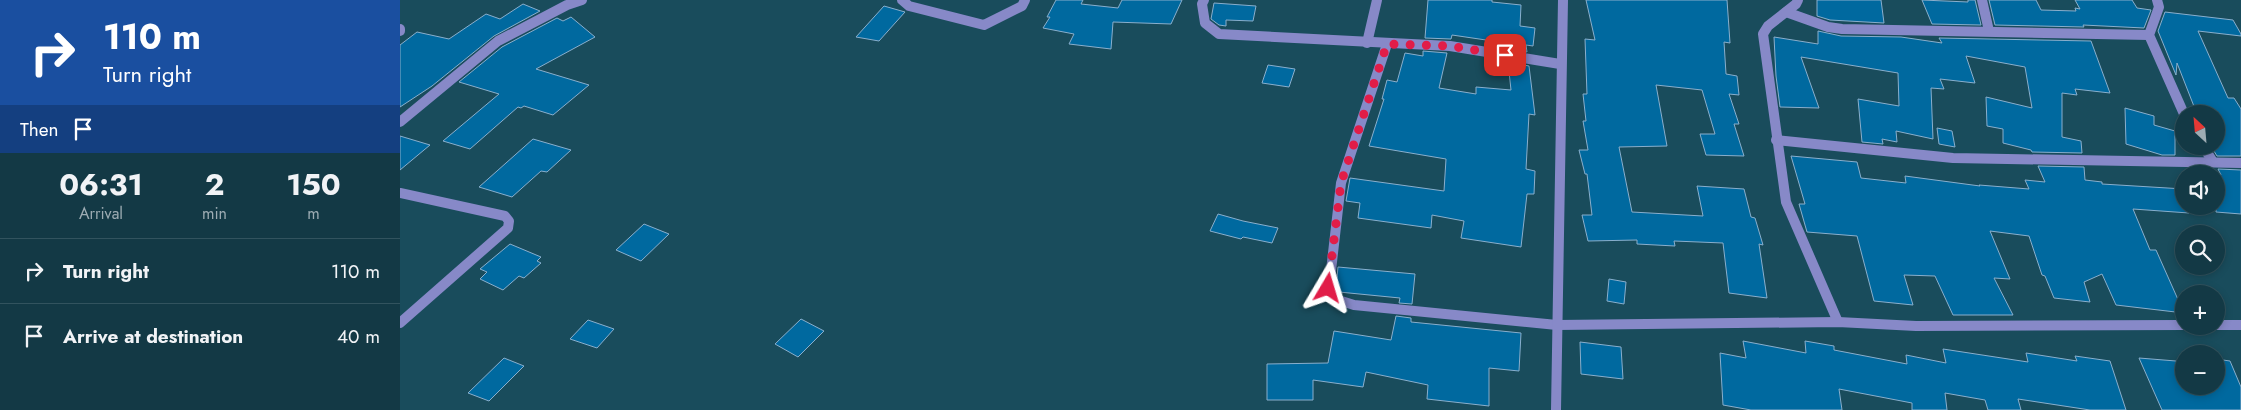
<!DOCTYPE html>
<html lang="en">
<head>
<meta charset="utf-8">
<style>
  :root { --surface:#133945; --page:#1c404c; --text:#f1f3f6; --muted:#9dacb3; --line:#32535e }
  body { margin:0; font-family:Jost,sans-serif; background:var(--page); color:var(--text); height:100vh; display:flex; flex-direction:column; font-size:19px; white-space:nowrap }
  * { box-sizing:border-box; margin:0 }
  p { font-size:16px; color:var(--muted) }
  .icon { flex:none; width:28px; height:28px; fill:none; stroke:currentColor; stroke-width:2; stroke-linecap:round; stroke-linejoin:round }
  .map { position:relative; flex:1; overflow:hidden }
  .panel { display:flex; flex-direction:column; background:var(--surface); width:400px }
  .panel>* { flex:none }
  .hud { background:#1a4fa0; color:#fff; overflow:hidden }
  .needle { width:32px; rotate:334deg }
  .controls { position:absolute; left:1775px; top:105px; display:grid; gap:10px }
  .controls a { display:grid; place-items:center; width:50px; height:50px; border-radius:50%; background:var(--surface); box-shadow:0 2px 8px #0003,0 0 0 1px var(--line); font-size:25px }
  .pin { position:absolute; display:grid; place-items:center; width:42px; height:42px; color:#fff; margin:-21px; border-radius:10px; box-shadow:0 2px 8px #0006 }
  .me { position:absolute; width:55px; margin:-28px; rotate:7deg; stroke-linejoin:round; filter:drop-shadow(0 0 4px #0008) }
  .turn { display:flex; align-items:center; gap:18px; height:105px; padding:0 20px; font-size:22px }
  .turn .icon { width:65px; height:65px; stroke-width:2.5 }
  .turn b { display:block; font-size:35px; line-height:42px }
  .then { display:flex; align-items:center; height:48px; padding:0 20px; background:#0003; gap:10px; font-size:19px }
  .eta { display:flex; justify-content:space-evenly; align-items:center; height:85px; text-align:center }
  .eta b { font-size:30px; font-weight:700; line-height:35px }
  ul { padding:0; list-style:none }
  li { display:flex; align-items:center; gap:15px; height:65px; padding:0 20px; border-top:1px solid var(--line) }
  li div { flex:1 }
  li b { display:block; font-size:19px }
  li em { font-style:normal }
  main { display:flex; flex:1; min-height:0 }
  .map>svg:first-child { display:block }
</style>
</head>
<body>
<main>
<section class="panel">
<div class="hud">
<div class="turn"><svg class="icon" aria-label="right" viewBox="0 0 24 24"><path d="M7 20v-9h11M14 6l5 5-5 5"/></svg><div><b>110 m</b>Turn right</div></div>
<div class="then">Then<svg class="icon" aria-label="arrive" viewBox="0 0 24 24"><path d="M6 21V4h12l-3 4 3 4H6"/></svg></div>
</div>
<div class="eta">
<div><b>06:31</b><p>Arrival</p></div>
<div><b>2</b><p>min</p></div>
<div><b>150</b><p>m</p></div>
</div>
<ul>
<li><svg class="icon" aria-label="right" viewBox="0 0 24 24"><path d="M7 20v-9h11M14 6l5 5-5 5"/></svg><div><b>Turn right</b></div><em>110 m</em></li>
<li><svg class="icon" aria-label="arrive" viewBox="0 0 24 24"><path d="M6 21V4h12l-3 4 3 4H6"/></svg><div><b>Arrive at destination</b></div><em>40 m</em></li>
</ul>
</section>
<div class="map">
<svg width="1841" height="410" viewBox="0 0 1841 410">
  <rect width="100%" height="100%" fill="#194c5c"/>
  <g fill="#00699f" stroke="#89afcd">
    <path d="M656,0H683L681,4L718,8L722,0H782L771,24L713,22L711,49L669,44L674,34L643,28L650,17H647Z"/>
    <path d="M1028,0H1092V2L1121,5L1120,26L1135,28L1133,46L1126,45L1127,52L1085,45L1086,40L1052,35L1051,39L1025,38Z"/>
    <path d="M1186,0H1327L1330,43L1324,42L1326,74L1337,76L1339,95L1329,94L1339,124H1334L1344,156L1306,155L1300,134H1315L1302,90L1256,85L1267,146L1219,147L1232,212L1303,216L1297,186L1344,189L1351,217L1355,218L1363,245L1359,244L1367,298L1329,293L1323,243L1274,241L1275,246L1237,244V240L1188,241L1182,215H1192L1187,174H1185L1179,150H1188L1183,121H1186L1183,94H1187L1185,39L1195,40Z"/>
    <path d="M1417,0H1481L1484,23L1430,20L1417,16Z"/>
    <path d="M1522,0L1568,2V0H1575L1581,25L1532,24Z"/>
    <path d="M1589,0H1636L1641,10L1676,11L1675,8L1680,9L1675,0H1732L1737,8L1751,10L1744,28L1683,25L1684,27L1595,25Z"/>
    <path d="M814,3L856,6L853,21L826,20V26L819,25L811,19Z"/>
    <path d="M123,4L140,11L94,36L32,86L0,107V45L17,32L49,39L86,14L100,19Z"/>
    <path d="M484,6L505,12L479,41L456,37Z"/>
    <path d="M1765,12L1833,20L1841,34V36L1798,31L1828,98H1834L1841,109V156H1817L1811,146H1816V114H1797L1777,63L1776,75L1758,31Z"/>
    <path d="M171,17L195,37L136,69L189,85L153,115L124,106L121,108L118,107L70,149L43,141L99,94L59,82L102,47L157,18L163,21Z"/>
    <path d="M1418,31L1441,36L1501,37L1542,43L1539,38L1691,41L1710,93L1675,89L1677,95L1662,93V137L1681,141L1682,153L1632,152L1631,150L1603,143V129L1587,126L1586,97L1632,108L1625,67L1566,56L1575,83L1540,79L1544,89L1531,88L1533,139L1496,131L1497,142L1482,139L1483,144L1462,142L1458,99L1499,106L1498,73L1401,57L1419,108L1380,107L1376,76L1374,37L1418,44Z"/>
    <path d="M1023,51L1047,53L1039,88L1076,94V87L1111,90L1108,62L1129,66L1135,115L1129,114L1126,169L1135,171L1134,194H1127L1121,247L1061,238L1064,221L1032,215L1031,228L958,218L960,203L946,201L950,178L1044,191L1046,159L969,146L984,99H982L987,80L997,82L1005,53L1023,56Z"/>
    <path d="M868,65L895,69L889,87L862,83Z"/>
    <path d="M1725,108L1754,116V125L1775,131V155H1762L1726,144Z"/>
    <path d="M1537,128L1552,131L1555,147L1539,144Z"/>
    <path d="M0,136L30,145L0,170Z"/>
    <path d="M133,139L171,150L147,172L141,171L112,197L79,187Z"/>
    <path d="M1391,156L1457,162L1461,178L1506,183L1505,176L1580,186L1579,185L1629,189L1625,180L1645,182L1638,166L1684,167L1685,180L1702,182V184L1784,189V206L1789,213L1733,209L1750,250H1756L1784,313L1716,305L1702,274L1684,282L1690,302L1654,298L1645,276L1642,275L1629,236L1590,231L1610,279L1594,278L1613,315H1553L1535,276L1504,275L1513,305L1474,301L1457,236L1407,232L1399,204H1405Z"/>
    <path d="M1818,169L1841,170V214L1816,212V174L1821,175Z"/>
    <path d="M818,214L843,221L878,228L872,243L843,237L841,239L810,231Z"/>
    <path d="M244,224L269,234L241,261L216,250Z"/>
    <path d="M110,244L141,257L137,261L141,263L124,278L119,276L103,290L80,279L87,272L80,269Z"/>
    <path d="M938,267L1015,274L1012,304L999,303L1000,298L939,292L936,287Z"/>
    <path d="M1209,279L1226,282L1224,304L1207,301Z"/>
    <path d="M996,316L1011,318V322L1121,333L1119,371L1089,368V406L1027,399L1028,385L966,372L963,387L913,380V400H867V364L928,363L934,331L991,340Z"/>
    <path d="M401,319L424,331L398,357L375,344Z"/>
    <path d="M188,320L214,329L197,348L170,339Z"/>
    <path d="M1343,341L1406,353L1405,341L1434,346V350L1507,364L1506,355L1546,363L1543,349L1628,362L1626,353L1677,361L1675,356L1710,361L1726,410H1690L1618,399L1621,410H1588L1585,400L1545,393L1547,410H1512V403L1439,389L1442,410H1351L1323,405L1320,353L1346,358Z"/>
    <path d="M1180,342L1221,347L1223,379L1181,374Z"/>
    <path d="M104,358L124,366L89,401L68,393Z"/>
    <path d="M1739,358L1776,361L1784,379V386H1816V359L1830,361L1841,387V410H1762Z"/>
  </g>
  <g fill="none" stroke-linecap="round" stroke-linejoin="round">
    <g stroke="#8789c8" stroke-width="10">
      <path d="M502,0L509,6L584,25L622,6L625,0"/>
      <path d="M804,0L802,4L805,23L819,34L1050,46L1160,64"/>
      <path d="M1398,0L1396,4L1368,26L1363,34L1386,202L1438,322"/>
      <path d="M1582,0L1589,31"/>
      <path d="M1757,0L1759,7L1749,35L1784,114"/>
      <path d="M1386,12L1428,27L1442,29L1749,35"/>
      <path d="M0,29V31"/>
      <path d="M967,43L977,0"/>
      <path d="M987,44L941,183L929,288L935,299L954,305L1157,325L1438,322L1516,326L1784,325"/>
      <path d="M0,122L98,41L167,5L182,0"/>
      <path d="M1376,140L1553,158L1841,163"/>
      <path d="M1803,146L1813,162"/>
      <path d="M0,193L105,216L109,221L108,228L0,323"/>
      <path d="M1816,325H1841"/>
      <path d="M1156,410L1163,0"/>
    </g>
  </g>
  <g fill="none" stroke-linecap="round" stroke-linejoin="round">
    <path stroke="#e11d48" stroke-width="9" stroke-dasharray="0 16.2" d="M928,288L941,183L987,44L1050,46L1105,55"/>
  </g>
</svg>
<div class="controls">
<a><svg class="needle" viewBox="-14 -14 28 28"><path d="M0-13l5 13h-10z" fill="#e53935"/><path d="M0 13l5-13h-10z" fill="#9dacb3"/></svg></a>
<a><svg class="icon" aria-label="sound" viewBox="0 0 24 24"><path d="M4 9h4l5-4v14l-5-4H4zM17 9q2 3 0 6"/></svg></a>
<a><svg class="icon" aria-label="search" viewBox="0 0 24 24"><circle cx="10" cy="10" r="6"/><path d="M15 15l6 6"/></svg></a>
<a>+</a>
<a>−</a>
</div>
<div class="pin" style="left:1105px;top:55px;background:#d93025"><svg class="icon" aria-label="arrive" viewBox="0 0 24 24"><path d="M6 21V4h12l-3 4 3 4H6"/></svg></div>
<svg class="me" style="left:928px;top:288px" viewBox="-20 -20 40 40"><path d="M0-17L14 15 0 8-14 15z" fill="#e11d48" stroke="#fff" stroke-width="4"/></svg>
</div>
</main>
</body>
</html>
